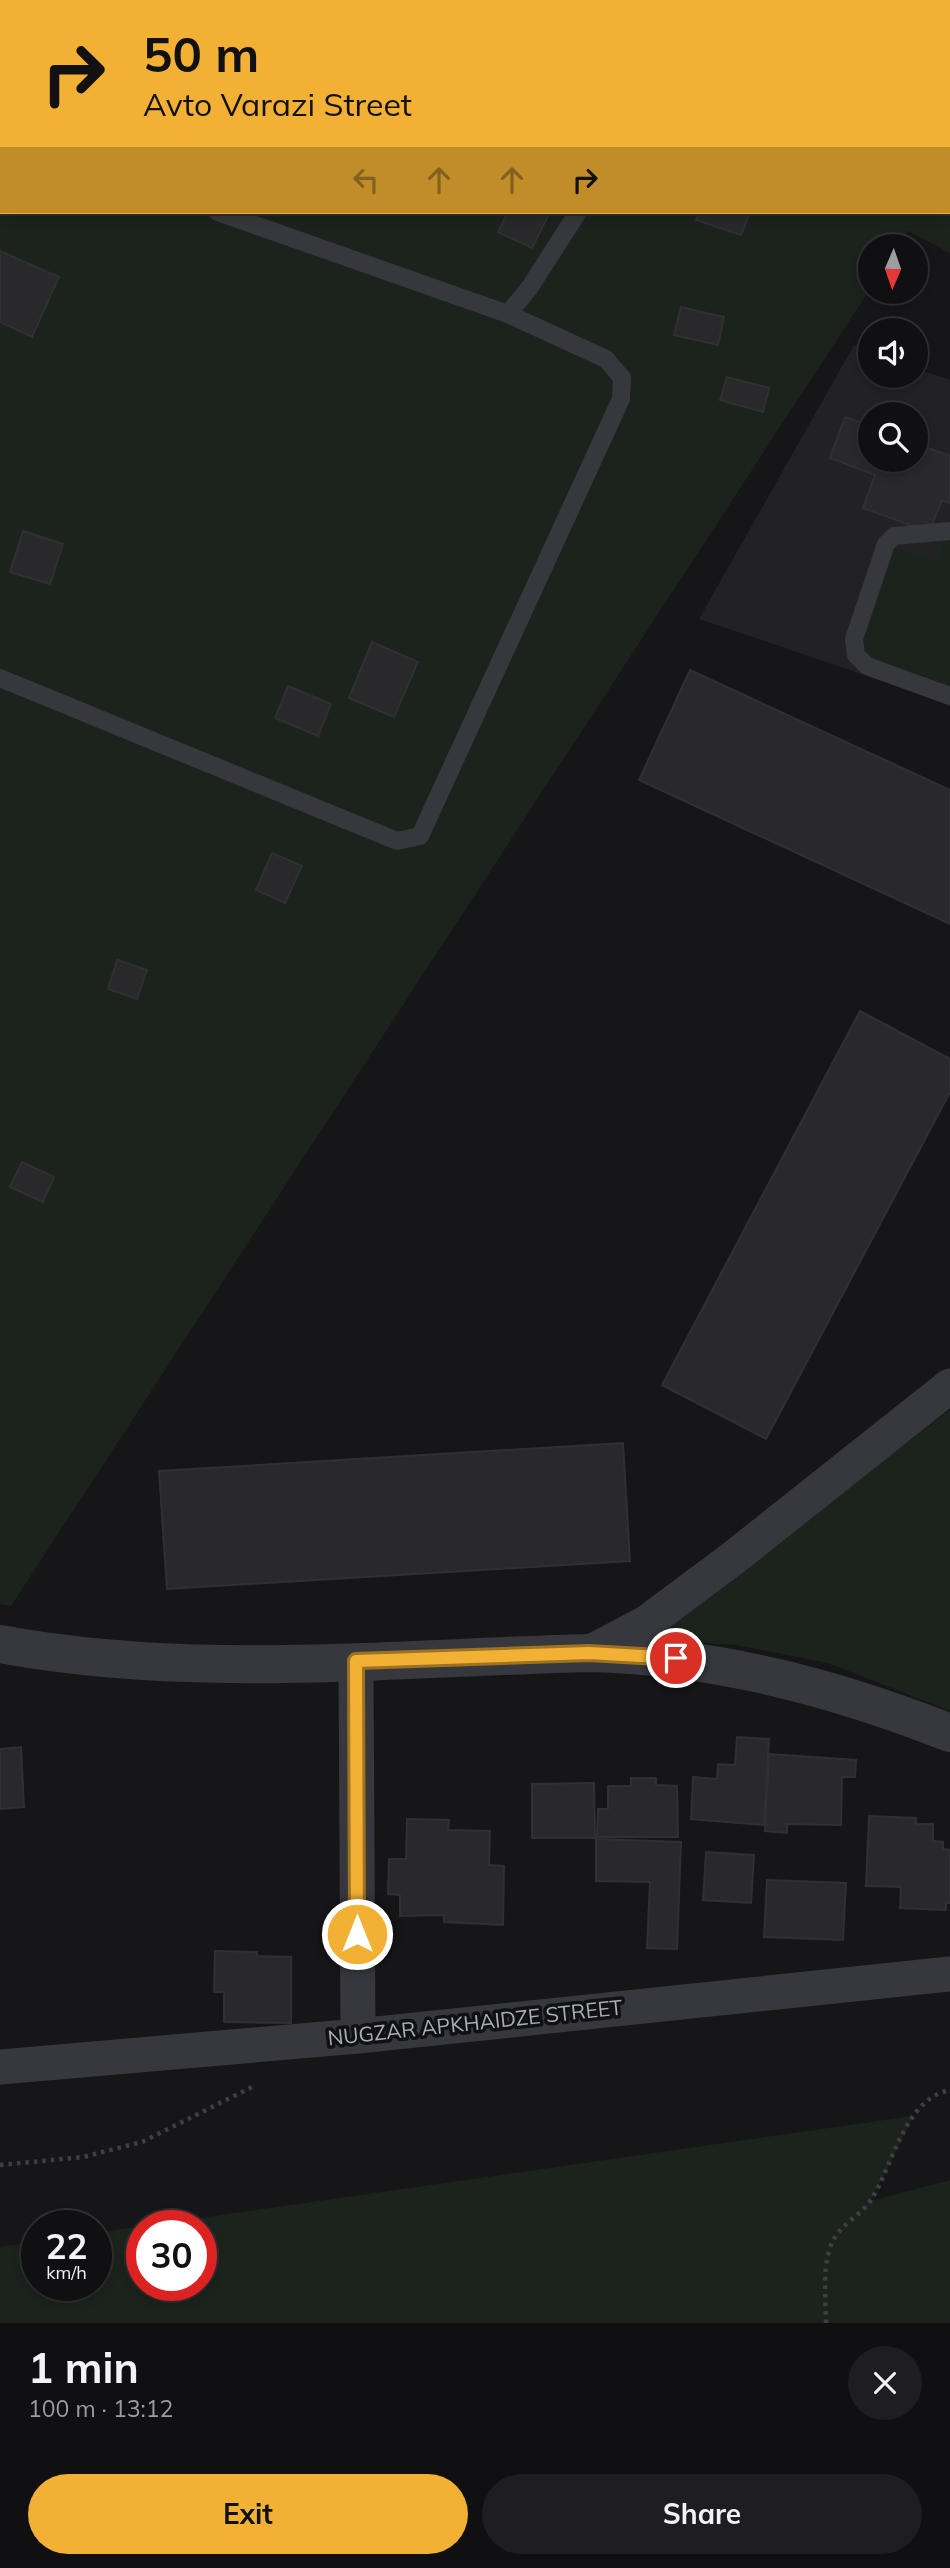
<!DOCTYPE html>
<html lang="en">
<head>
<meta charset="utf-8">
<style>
  :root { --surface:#101012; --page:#1e1e20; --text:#f1f3f6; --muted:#9c9d9f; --line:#303032; --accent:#f2b134 }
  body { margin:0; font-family:Mulish,sans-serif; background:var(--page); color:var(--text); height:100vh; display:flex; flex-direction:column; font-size:26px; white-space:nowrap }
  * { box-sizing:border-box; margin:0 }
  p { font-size:23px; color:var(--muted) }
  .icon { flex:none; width:38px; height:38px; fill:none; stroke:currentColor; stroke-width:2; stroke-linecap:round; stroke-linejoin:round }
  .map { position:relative; height:2323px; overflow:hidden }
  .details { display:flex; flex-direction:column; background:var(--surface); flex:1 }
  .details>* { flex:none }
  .hud { position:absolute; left:0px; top:0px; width:950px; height:214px; box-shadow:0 4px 10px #0003,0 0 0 2px var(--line); background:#f2b134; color:#111; overflow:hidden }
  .needle { width:46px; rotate:182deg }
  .tools { position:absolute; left:858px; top:234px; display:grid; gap:14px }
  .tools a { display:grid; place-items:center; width:70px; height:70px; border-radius:50%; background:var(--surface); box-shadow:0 4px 10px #0003,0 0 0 2px var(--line); font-size:35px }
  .speed { position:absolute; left:21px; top:2210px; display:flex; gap:14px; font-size:35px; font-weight:700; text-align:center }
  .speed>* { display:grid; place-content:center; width:91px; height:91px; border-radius:50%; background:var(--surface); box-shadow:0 4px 10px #0003,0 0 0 2px var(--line); line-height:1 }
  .speed small { font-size:18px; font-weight:400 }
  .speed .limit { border:10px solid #d22; background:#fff; color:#111 }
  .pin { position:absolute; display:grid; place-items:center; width:60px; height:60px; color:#fff; margin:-30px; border:4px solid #fff; border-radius:50%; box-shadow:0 2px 7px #0007 }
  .me { position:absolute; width:77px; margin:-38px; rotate:0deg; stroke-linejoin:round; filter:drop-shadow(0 0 5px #0008) }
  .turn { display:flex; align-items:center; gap:24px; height:147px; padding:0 28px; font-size:32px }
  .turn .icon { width:91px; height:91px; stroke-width:2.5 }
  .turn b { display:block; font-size:49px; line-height:60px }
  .lanes { display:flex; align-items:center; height:66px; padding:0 28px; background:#0003; justify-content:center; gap:35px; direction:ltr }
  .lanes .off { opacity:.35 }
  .round { display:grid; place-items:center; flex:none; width:74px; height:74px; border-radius:37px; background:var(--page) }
  .summary { display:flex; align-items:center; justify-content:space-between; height:119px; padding:0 28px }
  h1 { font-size:42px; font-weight:700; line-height:52px }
  .primary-button { display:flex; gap:14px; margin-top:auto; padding:14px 28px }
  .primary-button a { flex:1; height:80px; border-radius:42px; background:var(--accent); color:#111; font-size:28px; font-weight:700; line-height:80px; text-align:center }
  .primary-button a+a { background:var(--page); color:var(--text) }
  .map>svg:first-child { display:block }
</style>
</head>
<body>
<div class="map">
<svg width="950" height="2323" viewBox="0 0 950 2323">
  <rect width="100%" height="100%" fill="#161618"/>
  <path fill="#222225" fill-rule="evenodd" d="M854,345L870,351V376H915V368L950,380V704L699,619ZM870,415H915V460H870Z"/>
  <g fill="#1c231d" fill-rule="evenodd">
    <path d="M0,0H950V253L908,231L897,247H870V289L11,1606L0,1604ZM2,2H948V212H2Z"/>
    <path d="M946,536L950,537V686L871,658L862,643L893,547L937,562Z"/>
    <path d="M950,1410V1711L828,1663L736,1645L667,1641L665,1625Z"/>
    <path d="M913,2116L871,2201L950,2180V2323H0V2247L37,2241V2286H96V2233L142,2226V2286H201V2226H144Z"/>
  </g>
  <g fill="#29292c" stroke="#303034" stroke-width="2">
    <path d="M609,0H648L608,2Z"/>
    <path d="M508,212H550L532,248L498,232Z"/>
    <path d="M699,212H750L741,235L696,220Z"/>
    <path d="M0,251L59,277L32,337L0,322Z"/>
    <path d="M681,307L724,317L718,345L674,335Z"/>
    <path d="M727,377L769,388L763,412L720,400Z"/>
    <path d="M845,417L870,426V460H915V443L950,456V503L942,500L929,532L863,508L875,475L830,458Z"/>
    <path d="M23,531L63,544L50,584L10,572Z"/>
    <path d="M372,642L418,662L394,717L349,698Z"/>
    <path d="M690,670L950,790V924L639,780Z"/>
    <path d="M288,686L331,704L318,736L275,718Z"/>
    <path d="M272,853L302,866L285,903L256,890Z"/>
    <path d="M117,960L147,970L137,999L108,989Z"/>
    <path d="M860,1011L950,1059V1092L766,1439L662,1385Z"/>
    <path d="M22,1162L54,1177L43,1202L10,1187Z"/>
    <path d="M623,1443L630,1561L167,1589L159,1471Z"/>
    <path d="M737,1737L769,1739L764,1825L691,1819L693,1777L717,1779L718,1764L735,1765Z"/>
    <path d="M21,1747L24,1807L0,1809V1749Z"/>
    <path d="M769,1754L856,1760L855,1777H842L841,1825L787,1824V1833L765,1831Z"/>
    <path d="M631,1778H656V1785L677,1786L678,1837H597L598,1809H608V1786H631Z"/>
    <path d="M594,1783L595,1838H532V1784Z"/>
    <path d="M869,1816L916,1818V1824H933V1841L943,1842V1849L950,1850V1903H946V1910L900,1908L901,1887L866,1886Z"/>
    <path d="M407,1819L449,1820L448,1830L490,1831L489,1865L504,1866L503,1925L444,1922V1915L400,1916V1895L388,1894L389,1859H406Z"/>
    <path d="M596,1839L681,1842L677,1949L647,1948L650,1882L596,1881Z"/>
    <path d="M706,1852L754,1855L751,1903L703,1900Z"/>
    <path d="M767,1880L846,1883L843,1940L764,1937Z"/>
    <path d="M215,1951L257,1952V1956L291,1957V2023L224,2022V1992H214Z"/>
  </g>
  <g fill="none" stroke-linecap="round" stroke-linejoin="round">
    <g stroke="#3d3f44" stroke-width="4.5" stroke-dasharray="3.5 5" stroke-linecap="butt">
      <path d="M0,2165L83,2157L142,2142L256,2085"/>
      <path d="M826,2323C826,2299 822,2271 830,2248C837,2225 859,2218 871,2200C893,2166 904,2099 950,2090"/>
    </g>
    <g stroke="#37383d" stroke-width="18">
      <path d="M381,0L386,2"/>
      <path d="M0,135L2,136"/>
      <path d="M948,185H950"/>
      <path d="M508,314L530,287L578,212"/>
      <path d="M950,531L894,536L886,544L854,639L856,655L867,666L950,696"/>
      <path d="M0,678L397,841L420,836L621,399L622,378L606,359L508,314L218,212"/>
    </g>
    <g stroke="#37383d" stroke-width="35">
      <path d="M589,1653L646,1623L732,1559L950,1386"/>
      <path d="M356,1661L358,2036"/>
      <path d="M0,2067L358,2036L950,1974"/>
    </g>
    <path stroke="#37383d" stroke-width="38" d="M0,1644C193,1680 393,1658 589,1653C715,1656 833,1687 950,1733"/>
  </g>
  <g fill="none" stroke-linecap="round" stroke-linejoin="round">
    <g stroke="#9d7322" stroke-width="18">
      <path id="route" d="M357,1934L356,1661L589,1653L676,1658"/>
    </g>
    <use href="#route" stroke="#f2b134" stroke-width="12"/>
  </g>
  <g text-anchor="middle" stroke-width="7" stroke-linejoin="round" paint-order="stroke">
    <g font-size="21" fill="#a8adb8" stroke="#111113">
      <text transform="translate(475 2023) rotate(-6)" y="7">NUGZAR APKHAIDZE STREET</text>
    </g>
  </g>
</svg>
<div class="tools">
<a><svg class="needle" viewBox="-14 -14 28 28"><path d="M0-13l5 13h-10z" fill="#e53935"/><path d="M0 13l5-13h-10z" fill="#9c9d9f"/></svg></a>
<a><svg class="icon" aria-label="sound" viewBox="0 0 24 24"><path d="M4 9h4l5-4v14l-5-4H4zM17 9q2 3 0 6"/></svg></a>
<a><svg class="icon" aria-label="search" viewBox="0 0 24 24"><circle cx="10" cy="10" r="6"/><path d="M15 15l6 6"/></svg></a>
</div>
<div class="speed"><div>22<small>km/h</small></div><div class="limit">30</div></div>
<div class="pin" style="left:676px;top:1658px;background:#d93025"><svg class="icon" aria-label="arrive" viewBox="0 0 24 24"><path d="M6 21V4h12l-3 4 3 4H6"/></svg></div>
<svg class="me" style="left:357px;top:1934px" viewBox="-20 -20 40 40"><circle r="17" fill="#f2b134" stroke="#fff" stroke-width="3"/><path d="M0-11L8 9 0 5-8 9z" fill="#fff"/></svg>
<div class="hud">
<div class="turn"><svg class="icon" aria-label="right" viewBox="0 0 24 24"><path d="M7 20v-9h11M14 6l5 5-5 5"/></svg><div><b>50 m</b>Avto Varazi Street</div></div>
<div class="lanes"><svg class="icon off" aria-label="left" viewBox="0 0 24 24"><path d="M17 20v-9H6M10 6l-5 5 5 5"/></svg><svg class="icon off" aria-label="ahead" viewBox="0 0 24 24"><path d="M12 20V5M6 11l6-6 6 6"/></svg><svg class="icon off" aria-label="ahead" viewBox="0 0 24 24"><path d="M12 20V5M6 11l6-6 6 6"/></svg><svg class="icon" aria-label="right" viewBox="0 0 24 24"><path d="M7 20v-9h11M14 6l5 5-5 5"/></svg></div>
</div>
</div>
<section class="details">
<div class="summary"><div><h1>1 min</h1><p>100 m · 13:12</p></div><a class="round"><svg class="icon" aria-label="close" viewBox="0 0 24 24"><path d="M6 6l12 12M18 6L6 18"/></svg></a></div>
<div class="primary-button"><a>Exit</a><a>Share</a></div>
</section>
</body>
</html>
